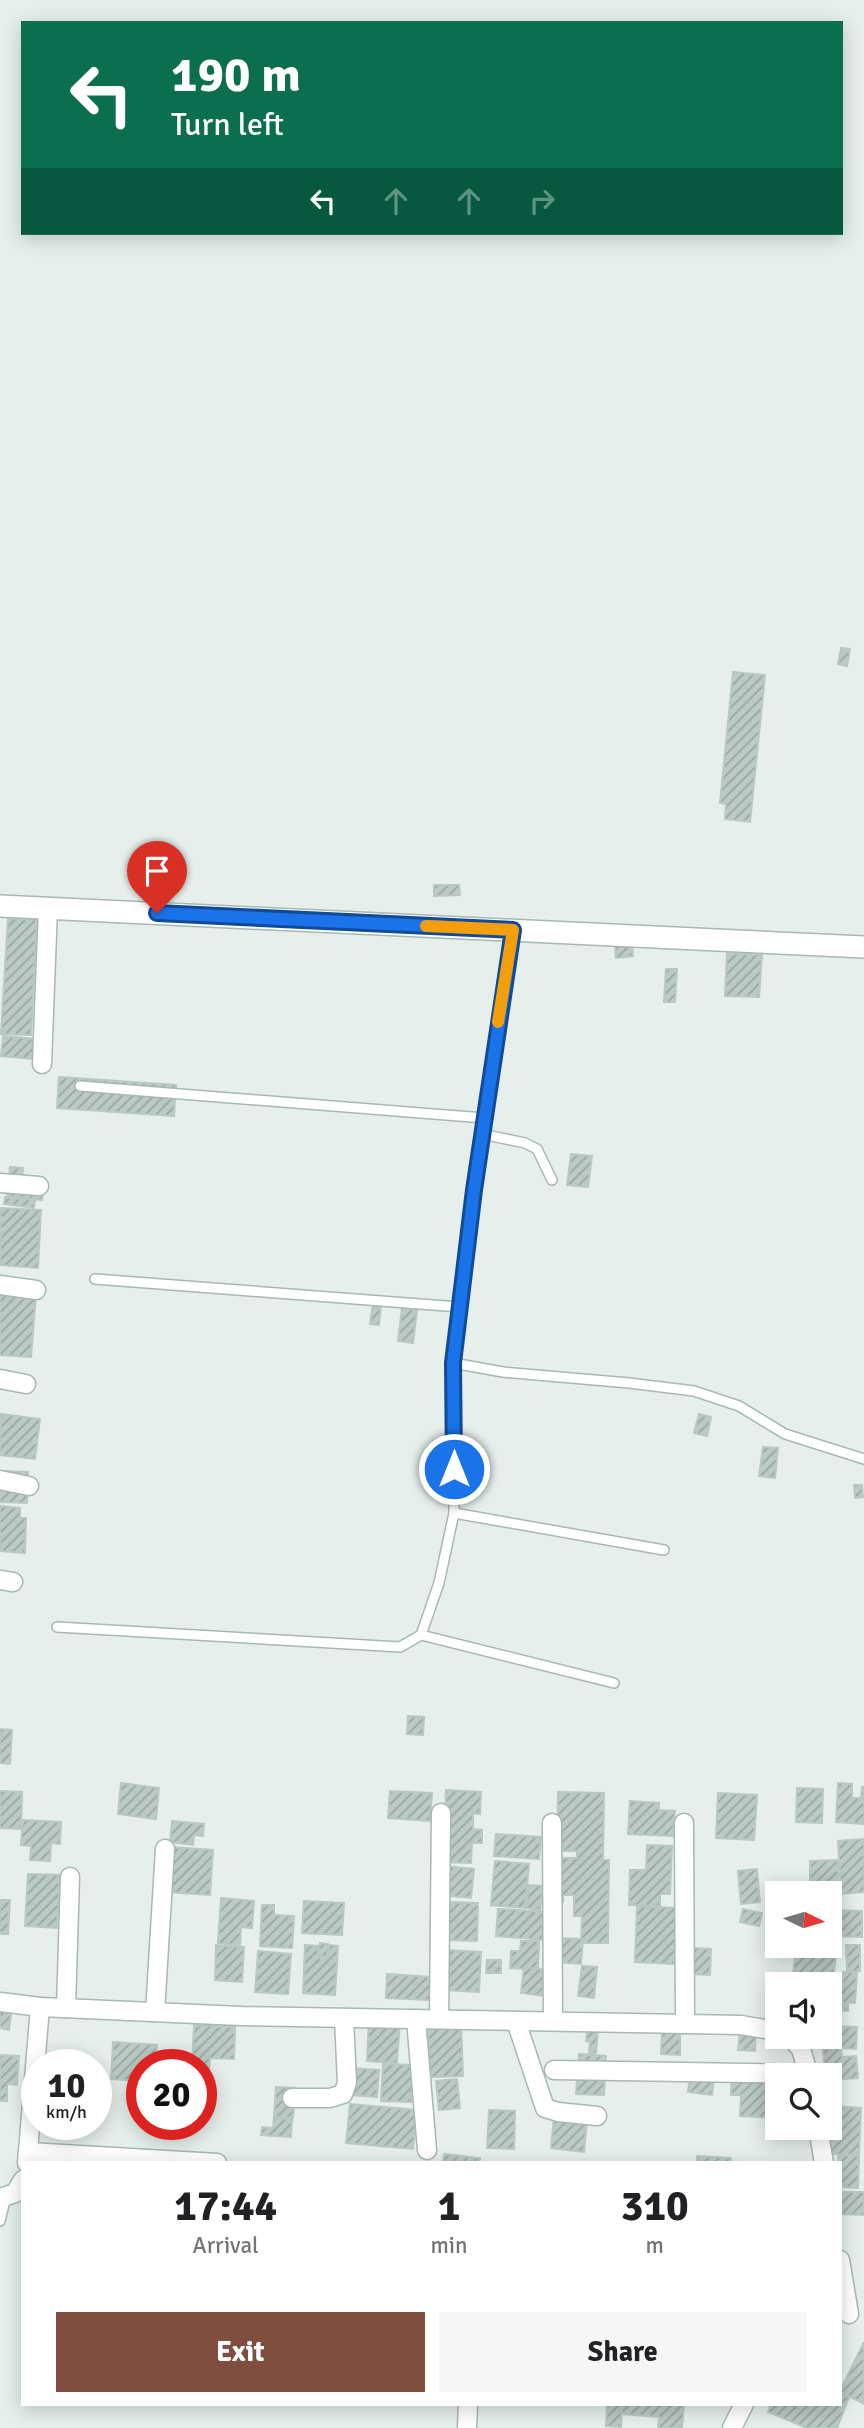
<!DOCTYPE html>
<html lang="en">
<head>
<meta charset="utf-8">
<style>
  :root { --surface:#fff; --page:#f6f6f6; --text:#202124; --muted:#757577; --accent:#7f4e3f }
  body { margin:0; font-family:Signika,sans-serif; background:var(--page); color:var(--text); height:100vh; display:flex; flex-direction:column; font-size:26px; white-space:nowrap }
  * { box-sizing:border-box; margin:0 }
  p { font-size:23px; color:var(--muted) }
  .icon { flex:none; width:38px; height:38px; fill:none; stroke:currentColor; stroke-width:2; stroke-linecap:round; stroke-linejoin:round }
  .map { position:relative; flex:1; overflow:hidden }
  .side { position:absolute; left:21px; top:2161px; width:821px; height:245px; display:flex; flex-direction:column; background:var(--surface); border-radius:0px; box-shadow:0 4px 18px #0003 }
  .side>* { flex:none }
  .banner { position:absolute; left:21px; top:21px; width:822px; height:214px; border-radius:0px; box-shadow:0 4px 18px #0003; background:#0b6e4f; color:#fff; overflow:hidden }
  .needle { width:46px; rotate:95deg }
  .controls { position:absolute; left:765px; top:1881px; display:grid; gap:14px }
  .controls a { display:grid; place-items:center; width:77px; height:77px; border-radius:0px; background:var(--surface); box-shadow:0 4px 18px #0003; font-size:35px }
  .speed { position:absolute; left:21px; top:2049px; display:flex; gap:14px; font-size:35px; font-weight:700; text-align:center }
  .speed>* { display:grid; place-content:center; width:91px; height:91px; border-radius:50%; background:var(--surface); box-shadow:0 4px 18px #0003; line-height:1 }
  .speed small { font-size:18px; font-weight:400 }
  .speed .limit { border:10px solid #d22; background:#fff; color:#111 }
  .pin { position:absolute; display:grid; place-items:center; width:60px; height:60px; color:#fff; margin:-72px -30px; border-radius:50% 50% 50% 0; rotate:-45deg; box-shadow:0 0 7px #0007 }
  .pin .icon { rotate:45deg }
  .me { position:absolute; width:77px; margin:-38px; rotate:0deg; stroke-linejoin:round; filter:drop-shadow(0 0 5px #0008) }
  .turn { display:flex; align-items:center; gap:24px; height:147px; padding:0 35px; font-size:32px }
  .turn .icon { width:91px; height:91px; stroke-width:2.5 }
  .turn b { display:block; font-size:49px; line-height:60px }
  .lanes { display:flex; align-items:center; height:66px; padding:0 35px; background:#0003; justify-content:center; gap:35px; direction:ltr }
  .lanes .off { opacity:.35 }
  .eta { display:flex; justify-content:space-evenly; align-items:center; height:119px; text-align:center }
  .eta b { font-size:42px; font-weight:700; line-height:49px }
  .primary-button { display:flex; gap:14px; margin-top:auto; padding:14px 35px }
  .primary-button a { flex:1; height:80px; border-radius:0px; background:var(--accent); color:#fff; font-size:28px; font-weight:700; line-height:80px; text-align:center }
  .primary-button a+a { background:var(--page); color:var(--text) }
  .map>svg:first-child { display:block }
</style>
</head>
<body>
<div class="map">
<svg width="864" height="2428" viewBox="0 0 864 2428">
  <defs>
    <pattern id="building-hatch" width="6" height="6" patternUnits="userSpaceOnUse" patternTransform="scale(1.75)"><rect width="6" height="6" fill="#bbcac4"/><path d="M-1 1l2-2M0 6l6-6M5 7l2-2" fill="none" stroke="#98a6a0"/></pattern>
  </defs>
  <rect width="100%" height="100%" fill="#e6efeb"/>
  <g fill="url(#building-hatch)" stroke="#b8c9c2" stroke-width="2">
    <path d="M841,648L850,649L847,666L838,664Z"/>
    <path d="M733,672L765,675L750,822L725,819L726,804L720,803Z"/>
    <path d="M434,885H459L460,895L434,896Z"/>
    <path d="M8,918L37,920L31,1035L1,1034Z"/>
    <path d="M632,944L633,956L616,958L615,946Z"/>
    <path d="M727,953L762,955L759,997L725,996Z"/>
    <path d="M666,969H677L675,1002H664Z"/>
    <path d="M3,1036L34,1039L33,1059L1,1056Z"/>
    <path d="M59,1077L176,1085L174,1116L57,1108Z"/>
    <path d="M571,1154L592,1156L588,1187L567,1185Z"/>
    <path d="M10,1167L23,1168L22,1182L44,1184L42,1200L7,1196Z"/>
    <path d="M5,1197L35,1200L34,1208L4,1204Z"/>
    <path d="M1,1208L41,1210L38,1268L0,1265Z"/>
    <path d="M0,1278L37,1281L31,1357L0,1355Z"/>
    <path d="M373,1304L381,1305L379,1325L370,1324Z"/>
    <path d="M402,1308L417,1310L413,1343L398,1341Z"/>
    <path d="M1,1414L40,1419L35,1459L0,1455Z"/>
    <path d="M699,1414L711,1417L707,1436L694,1433Z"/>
    <path d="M763,1447L778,1448L775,1478L759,1476Z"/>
    <path d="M0,1471L28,1472L27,1503L0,1502Z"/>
    <path d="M854,1485H862L863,1497L855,1498Z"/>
    <path d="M0,1506L20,1508V1518H26L25,1553L0,1551Z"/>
    <path d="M408,1716L424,1717L423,1735L407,1734Z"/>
    <path d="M0,1729L12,1730L10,1764L0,1763Z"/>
    <path d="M121,1783L159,1788L156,1819L118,1814Z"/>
    <path d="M838,1783L852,1784V1798H861L862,1787H864V1824L836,1822Z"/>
    <path d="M797,1788L823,1789L822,1823L796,1822Z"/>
    <path d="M446,1790L481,1792L480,1814L473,1813V1829L482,1830V1843H472L471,1863L443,1862Z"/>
    <path d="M0,1791L22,1792L21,1829L0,1828Z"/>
    <path d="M390,1791L432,1793L430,1821L388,1818Z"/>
    <path d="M558,1792L604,1793L603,1860H609L608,1943H581L582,1916H574V1895H563V1902H556L557,1858H577V1851H557Z"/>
    <path d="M718,1793L757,1795L754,1840L716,1838Z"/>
    <path d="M630,1801L659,1803V1810L675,1811L673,1836L628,1834Z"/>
    <path d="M23,1820L61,1822L60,1844L51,1843L50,1861L30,1860L31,1846L21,1845Z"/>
    <path d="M172,1821L204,1824L203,1836L194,1835L193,1845L170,1842Z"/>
    <path d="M496,1834L541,1837L539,1859L494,1856Z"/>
    <path d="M864,1839V1892L841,1894L838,1841Z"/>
    <path d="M647,1845L672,1846L670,1894H660V1906L629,1905L630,1870H646Z"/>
    <path d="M171,1847L213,1850L210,1895L168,1892Z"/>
    <path d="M838,1860V1899H830V1894H810V1861Z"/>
    <path d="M495,1861L529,1864L525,1908L491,1905Z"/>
    <path d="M444,1866L474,1869L471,1898L441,1895Z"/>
    <path d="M757,1869L760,1902L741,1904L738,1871Z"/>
    <path d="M28,1874L60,1875L57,1928L25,1926Z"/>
    <path d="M529,1885L543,1886L540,1910L526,1908Z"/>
    <path d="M221,1898L254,1901L252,1928L241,1927L240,1945L218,1943Z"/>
    <path d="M0,1900H10L8,1934H0Z"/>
    <path d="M304,1901L344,1903L342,1935L302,1933Z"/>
    <path d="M444,1902L478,1903L477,1941L442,1940Z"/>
    <path d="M262,1905H274V1915L294,1916L292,1948L260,1946Z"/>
    <path d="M637,1906L677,1908L674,1964L635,1962Z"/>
    <path d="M498,1909L547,1912L545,1940L496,1936Z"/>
    <path d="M743,1909L762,1913L759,1926L740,1922Z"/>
    <path d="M830,1910L862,1911V1937L830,1936Z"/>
    <path d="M559,1938L583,1939L581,1964L557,1962Z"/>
    <path d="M521,1941H539L538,1970L510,1968L511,1951H520Z"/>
    <path d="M320,1943L328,1944L327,1957L318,1956Z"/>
    <path d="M216,1945L244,1947L242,1982L215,1980Z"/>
    <path d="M305,1945L318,1946L317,1958H328L329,1945L338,1946L335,1995L303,1993Z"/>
    <path d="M846,1945H860V1971L847,1972Z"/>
    <path d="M796,1946H837L833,1980L810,1977V1984H792Z"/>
    <path d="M691,1948L711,1949L710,1975L690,1974Z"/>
    <path d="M446,1950L481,1952L479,1992L443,1990Z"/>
    <path d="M258,1951L291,1954L288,1994L255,1992Z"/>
    <path d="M487,1960H501V1973H486Z"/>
    <path d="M582,1966L597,1967L594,1998L578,1996Z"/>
    <path d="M524,1967L547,1970L544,1996L521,1993Z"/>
    <path d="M843,1972L857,1973L855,2003L830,2001V1983L842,1984Z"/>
    <path d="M387,1974L431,1977L430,2000L386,1998Z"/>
    <path d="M774,1989H777V2011H772Z"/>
    <path d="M832,2003L848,2004V2011L832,2010Z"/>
    <path d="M0,2005L12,2006L9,2030L0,2028Z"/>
    <path d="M369,2019L400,2021L397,2063L367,2061Z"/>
    <path d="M461,2024L463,2076L430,2077L428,2025Z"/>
    <path d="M194,2025L235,2027L234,2059L210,2058L209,2073L201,2072V2065H192Z"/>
    <path d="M830,2026L857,2027L856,2049L823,2047L824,2037H830Z"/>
    <path d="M587,2028H598L596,2053H589L590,2042L586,2041Z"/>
    <path d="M740,2030L756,2031L755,2051L738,2050Z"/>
    <path d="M662,2033H680V2055L661,2054Z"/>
    <path d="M113,2042L157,2045L155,2065H142V2081L111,2079Z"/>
    <path d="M841,2048L842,2057L856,2056L858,2078L830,2080V2076H825L823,2049Z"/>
    <path d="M579,2054L606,2056L604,2095L576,2094Z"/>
    <path d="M0,2055L19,2056L17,2085L7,2084V2101H0Z"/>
    <path d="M383,2064L413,2065L411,2102L381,2101Z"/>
    <path d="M768,2067L767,2099H777V2118L740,2116L741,2095H731L732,2070Z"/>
    <path d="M351,2068L379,2070L377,2097L350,2095Z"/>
    <path d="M691,2069L715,2071L712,2095L688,2092Z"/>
    <path d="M457,2079L460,2108L439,2110L436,2081Z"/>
    <path d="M276,2087L295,2088L293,2118L274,2117Z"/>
    <path d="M350,2104L417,2110L413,2149L346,2143Z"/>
    <path d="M833,2106L861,2108L859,2155L831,2154Z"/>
    <path d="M489,2110L515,2111L514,2149L487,2148Z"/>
    <path d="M554,2117L587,2121L584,2152L551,2148Z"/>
    <path d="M274,2118L292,2119L291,2137L261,2135L262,2127L273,2128Z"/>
    <path d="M444,2154L480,2158L479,2163H443Z"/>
    <path d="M838,2155L859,2156L858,2188L840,2187Z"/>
    <path d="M697,2156L731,2158V2163H697Z"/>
    <path d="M841,2192H864V2215L840,2214Z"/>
    <path d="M864,2342V2404L840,2391Z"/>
    <path d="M840,2393L849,2397L837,2428H807L768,2412L771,2404H840Z"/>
    <path d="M607,2404H622L621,2427L606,2426Z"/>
    <path d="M622,2404H684L682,2428H658L659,2417L622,2414Z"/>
  </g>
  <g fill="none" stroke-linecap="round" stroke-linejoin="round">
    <g stroke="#a8b8b2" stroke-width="12">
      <g id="service">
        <path d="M80,1086L484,1118"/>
        <path d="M482,1134L525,1143L537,1149L552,1180"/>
        <path d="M95,1279L459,1307"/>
        <path d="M453,1363L503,1372L629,1383L694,1391L739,1406L785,1434L864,1459"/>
        <path d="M454,1513L664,1550"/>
        <path d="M57,1627L400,1647L421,1635L439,1583L454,1513L453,1363L473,1190L512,932"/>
        <path d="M421,1635L614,1683"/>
        <path d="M0,2221L6,2197"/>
      </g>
    </g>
    <g stroke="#a8b8b2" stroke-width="21">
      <g id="minor">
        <path d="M42,1064L48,908"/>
        <path d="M0,1183L39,1186"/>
        <path d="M0,1285L36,1290"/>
        <path d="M0,1379L26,1384"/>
        <path d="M0,1480L29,1486"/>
        <path d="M0,1580L13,1582"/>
        <path d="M552,1823L553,2021"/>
        <path d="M684,1823L685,2024"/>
        <path d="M0,2002L40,2007L241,2016L741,2025L777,2031"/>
        <path d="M66,2008L70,1877"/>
        <path d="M155,2012L165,1849"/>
        <path d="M416,2019L427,2150"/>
        <path d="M439,2019L441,1813"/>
        <path d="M516,2021L545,2108L558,2112L597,2116"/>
        <path d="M790,2037L801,2049L809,2076"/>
        <path d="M554,2070L809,2074"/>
        <path d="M292,2098H330L343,2094L347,2083L344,2018"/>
        <path d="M818,2128L824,2163"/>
        <path d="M29,2152L217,2163"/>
        <path d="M27,2163L40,2007"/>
        <path d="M0,2198L15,2193L23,2180"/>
        <path d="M840,2260L849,2314"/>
        <path d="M467,2428L468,2404"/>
        <path d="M732,2428L744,2404"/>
      </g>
    </g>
    <g stroke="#a8b8b2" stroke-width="24">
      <path id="tertiary" d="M0,906L864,947"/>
    </g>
    <use href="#service" stroke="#fff" stroke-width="9"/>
    <use href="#minor" stroke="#fff" stroke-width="18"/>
    <use href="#tertiary" stroke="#fff" stroke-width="21"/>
  </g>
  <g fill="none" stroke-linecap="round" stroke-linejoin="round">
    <g stroke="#114b97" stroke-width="18">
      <path id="route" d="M157,913L513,930L474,1190L453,1363L454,1469"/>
    </g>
    <use href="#route" stroke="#1a73e8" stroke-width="12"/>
    <path stroke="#f59e0b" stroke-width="12" d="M426,926L513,930L498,1022"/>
  </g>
</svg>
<div class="controls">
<a><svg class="needle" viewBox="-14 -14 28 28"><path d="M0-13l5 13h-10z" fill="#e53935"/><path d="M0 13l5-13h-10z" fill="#757577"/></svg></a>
<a><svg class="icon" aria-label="sound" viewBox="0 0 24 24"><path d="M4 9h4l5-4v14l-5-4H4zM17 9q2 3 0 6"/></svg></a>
<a><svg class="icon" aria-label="search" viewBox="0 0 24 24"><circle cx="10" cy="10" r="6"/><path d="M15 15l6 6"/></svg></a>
</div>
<div class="speed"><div>10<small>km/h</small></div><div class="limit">20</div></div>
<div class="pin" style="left:157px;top:913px;background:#d93025"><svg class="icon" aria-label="arrive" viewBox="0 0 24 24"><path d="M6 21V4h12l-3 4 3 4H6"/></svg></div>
<svg class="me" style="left:454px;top:1469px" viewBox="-20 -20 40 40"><circle r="17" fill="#1a73e8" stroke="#fff" stroke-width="3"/><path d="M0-11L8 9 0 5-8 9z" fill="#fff"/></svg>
<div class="banner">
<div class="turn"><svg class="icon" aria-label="left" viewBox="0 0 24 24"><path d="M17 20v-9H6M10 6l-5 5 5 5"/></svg><div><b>190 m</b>Turn left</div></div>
<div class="lanes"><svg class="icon" aria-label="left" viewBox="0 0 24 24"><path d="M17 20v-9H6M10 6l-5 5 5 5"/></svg><svg class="icon off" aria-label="ahead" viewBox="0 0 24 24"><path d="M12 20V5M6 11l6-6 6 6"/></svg><svg class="icon off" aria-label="ahead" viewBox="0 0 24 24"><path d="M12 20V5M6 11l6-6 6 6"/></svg><svg class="icon off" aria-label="right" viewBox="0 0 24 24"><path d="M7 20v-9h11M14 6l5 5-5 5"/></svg></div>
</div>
<section class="side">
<div class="eta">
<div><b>17:44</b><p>Arrival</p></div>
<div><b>1</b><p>min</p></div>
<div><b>310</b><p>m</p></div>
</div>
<div class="primary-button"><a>Exit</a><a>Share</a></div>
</section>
</div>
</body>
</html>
